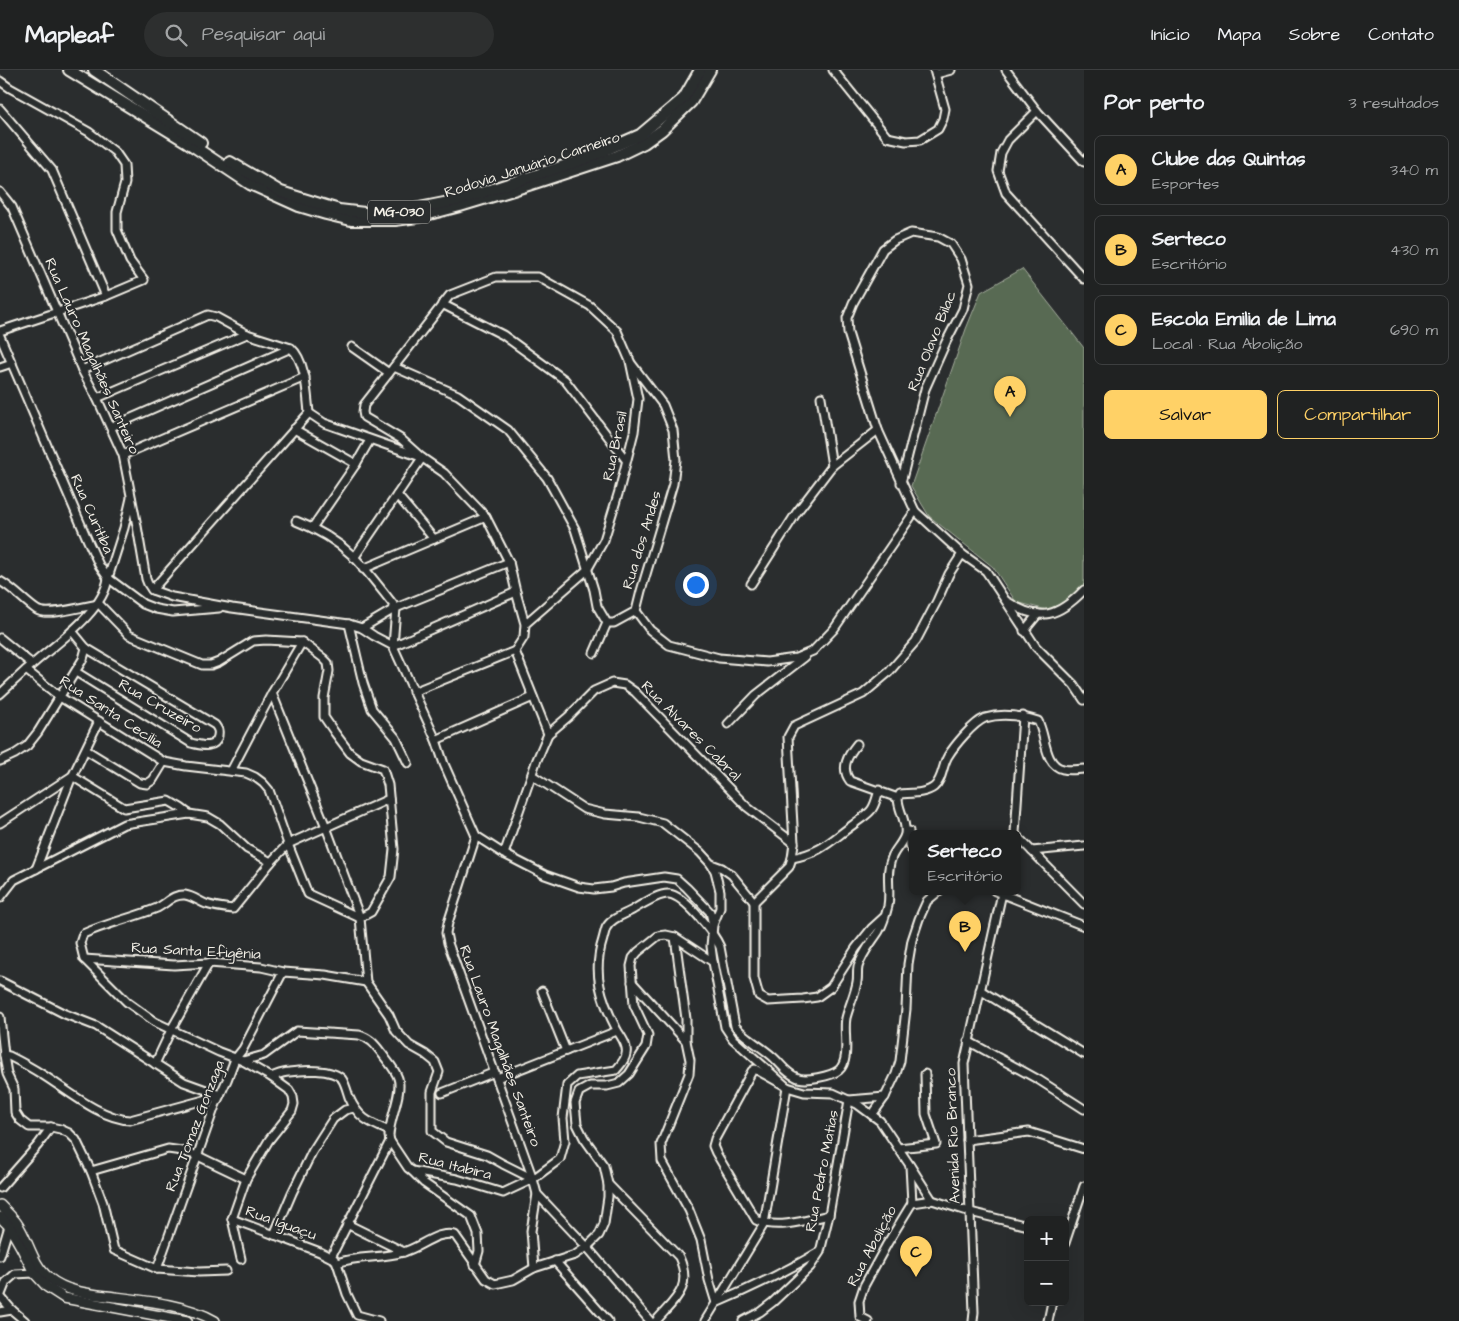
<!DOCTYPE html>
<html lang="pt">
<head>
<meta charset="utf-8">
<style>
  body { margin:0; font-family:"Architects Daughter",sans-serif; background:#2d2f2f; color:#f1f3f6 }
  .controls { position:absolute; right:15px; bottom:15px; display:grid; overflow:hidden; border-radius:8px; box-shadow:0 5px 20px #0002 }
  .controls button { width:45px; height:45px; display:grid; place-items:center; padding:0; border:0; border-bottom:1px solid #3d3f40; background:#202222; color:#f1f3f6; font:25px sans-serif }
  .you { position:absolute; left:695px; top:514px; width:18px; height:18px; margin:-12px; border:4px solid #fff; border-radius:50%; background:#1a73e8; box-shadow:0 0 0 8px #1a73e833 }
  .badge { display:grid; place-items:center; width:32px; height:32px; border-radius:50%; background:#ffd166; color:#111; font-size:16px; font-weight:700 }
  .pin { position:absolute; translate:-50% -41px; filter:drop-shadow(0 1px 2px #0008) }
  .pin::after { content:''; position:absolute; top:26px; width:18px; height:15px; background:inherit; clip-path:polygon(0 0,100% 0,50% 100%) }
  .popup { position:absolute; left:909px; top:760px; width:112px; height:65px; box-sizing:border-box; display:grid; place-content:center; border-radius:8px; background:#202222; filter:drop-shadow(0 1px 4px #0005); font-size:16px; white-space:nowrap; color:#a2a4a5 }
  .popup b { font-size:19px; color:#f1f3f6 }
  .popup::after { content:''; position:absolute; left:50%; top:100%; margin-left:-10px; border:10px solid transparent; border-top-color:#202222 }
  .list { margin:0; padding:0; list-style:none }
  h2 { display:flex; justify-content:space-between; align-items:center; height:65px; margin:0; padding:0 20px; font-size:21px }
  h2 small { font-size:16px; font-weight:400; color:#a2a4a5 }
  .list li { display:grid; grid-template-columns:32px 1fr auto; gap:15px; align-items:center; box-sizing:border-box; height:70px; margin:0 10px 10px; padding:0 10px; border:1px solid #3d3f40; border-radius:8px }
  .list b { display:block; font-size:19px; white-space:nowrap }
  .list p { margin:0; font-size:16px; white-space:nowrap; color:#a2a4a5 }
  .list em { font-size:16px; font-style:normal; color:#a2a4a5 }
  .actions { display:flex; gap:10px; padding:15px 20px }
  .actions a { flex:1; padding:11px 0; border:1px solid #ffd166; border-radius:8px; text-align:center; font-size:18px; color:#ffd166 }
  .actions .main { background:#ffd166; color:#111 }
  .icon { flex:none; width:28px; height:28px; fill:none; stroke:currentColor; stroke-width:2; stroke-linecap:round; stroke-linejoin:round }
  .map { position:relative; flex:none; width:1084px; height:1251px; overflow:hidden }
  header { display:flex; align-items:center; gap:30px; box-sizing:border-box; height:70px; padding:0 25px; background:#202222; border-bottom:1px solid #3d3f40 }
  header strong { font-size:24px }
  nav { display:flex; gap:28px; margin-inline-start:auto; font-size:18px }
  .search { width:350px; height:45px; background:#2d2f2f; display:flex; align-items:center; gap:12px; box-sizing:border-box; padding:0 18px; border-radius:28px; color:#a2a4a5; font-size:19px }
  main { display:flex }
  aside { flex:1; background:#202222 }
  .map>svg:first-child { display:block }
  .green { fill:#586a53; stroke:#a6ae9e }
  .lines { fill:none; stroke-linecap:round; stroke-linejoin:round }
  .minor-casing { stroke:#f4f1e8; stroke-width:11 }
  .major-casing { stroke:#f4f1e8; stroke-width:12 }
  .highway-casing { stroke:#f4f1e8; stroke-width:14 }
  .minor { stroke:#2a2d2e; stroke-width:7 }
  .major { stroke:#2a2d2e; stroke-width:9 }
  .highway { stroke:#2a2d2e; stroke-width:10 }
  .labels { text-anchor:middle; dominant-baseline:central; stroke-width:4; stroke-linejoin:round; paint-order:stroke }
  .shield { fill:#2a2d2e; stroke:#b7b6b0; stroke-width:1 }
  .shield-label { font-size:14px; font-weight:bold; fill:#f4f1e8 }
  .street-label { font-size:15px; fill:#f4f1e8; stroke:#2a2d2e }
</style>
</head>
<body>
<header>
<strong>Mapleaf</strong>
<div class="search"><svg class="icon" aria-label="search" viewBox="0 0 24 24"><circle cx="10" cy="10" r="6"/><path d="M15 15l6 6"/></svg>Pesquisar aqui</div>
<nav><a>Início</a><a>Mapa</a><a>Sobre</a><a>Contato</a></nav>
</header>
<main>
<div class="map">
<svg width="1084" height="1251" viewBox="0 0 1084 1251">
  <rect width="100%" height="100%" fill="#2a2d2e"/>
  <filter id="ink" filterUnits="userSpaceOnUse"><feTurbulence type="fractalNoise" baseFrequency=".02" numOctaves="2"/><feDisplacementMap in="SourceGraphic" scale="10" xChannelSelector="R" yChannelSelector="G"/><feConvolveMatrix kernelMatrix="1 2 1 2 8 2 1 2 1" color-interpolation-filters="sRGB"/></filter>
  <g filter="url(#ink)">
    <polygon class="green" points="1022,199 1084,278 1084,515 1070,530 1047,540 1016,532 993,497 929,446 911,416 966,259 981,222"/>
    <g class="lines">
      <defs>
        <g id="minor">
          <polyline points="833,0 887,67 906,71 920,70 938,59 943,49 945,39 934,0"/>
          <polyline points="1006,0 1037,41 1084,92"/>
          <polyline points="936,4 951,0"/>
          <polyline points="0,11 10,18 89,62 115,82 124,95 125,113 117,142 117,160 130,191 144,210 106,226 0,261"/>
          <polyline points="0,39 52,100 106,226"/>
          <polyline points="1037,41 1008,70 1001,83 998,101 1006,123 1084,209"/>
          <polyline points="0,122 12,137 82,300 97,328 123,385 137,456 146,509 148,514 152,520 172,527 232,538 349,554 362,558 374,566 393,576 436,670 444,694 476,766 504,784 545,805 579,817 594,819 611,817 624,813 664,807 677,809 687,818 710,842 713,855 711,876 713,892 725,957 733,969 787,1017"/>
          <polyline points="442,234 503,265 565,310 626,390"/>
          <polyline points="0,266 88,471 99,495 108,508 143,534 156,539 173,542 219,538"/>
          <polyline points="352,277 389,303"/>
          <polyline points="631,293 663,335 673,360 676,390 673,414 641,521 636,541 650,560 669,575 719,588 767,592 796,588 813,581 834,559 915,441"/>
          <polyline points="0,297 12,293"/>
          <polyline points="394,297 458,325 508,360 547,408 575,459 594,520 597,536 607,553 614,553 636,541"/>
          <path d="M82,300L208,245L216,247L247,264L291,278C306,291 307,324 309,343L324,353L418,386"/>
          <polyline points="821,327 832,396"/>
          <polyline points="97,328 247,264"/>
          <polyline points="111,357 291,278"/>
          <polyline points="294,359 356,394"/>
          <polyline points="123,385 305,307"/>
          <polyline points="901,413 925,319 946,272 963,239 969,214 961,189 951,174 938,167 911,163 895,170 883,179 853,233 847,248 848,263 878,360 915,441 962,484 986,501 1036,577 1074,615 1084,630"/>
          <polyline points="397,425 434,469"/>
          <path d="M296,451C317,459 337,471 353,486C367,500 383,522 396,538"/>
          <polyline points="312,458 356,394 370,370"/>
          <polyline points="354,488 422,388"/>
          <polyline points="363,499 486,447"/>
          <path d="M0,511C14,519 24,531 37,540C48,547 85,536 99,534L129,565L202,595H211L219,592L253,571L266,570L302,572L323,588L328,593L329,601L324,628V647L335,663L350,683L361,691L383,699L388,715L394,779L391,807L371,842L360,848"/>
          <polyline points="751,514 797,442 832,396 878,360"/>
          <polyline points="152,520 309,343"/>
          <path d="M1008,532C1040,553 1059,546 1084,520"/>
          <polyline points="396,538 393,576 516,522"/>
          <polyline points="349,554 363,613 372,639 396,668 408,693"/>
          <polyline points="362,558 396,538 509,492"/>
          <path d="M72,561L86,578L215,655C218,659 219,661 218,666C215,680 200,675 191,673L76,602"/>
          <polyline points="1024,561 1038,544"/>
          <polyline points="0,568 32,594"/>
          <polyline points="515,581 548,664"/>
          <polyline points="594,583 607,553"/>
          <polyline points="26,600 60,627 164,692 186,696 246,703 255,707 263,713 269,720 288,774 308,824 360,848"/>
          <polyline points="413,622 515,581 524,567 525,554 516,522 509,492 486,447 444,403 421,387 401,369 364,347 363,342 364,335 450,225 496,207 538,207 590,236 617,261 630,291 638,329 634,362 619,421 604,470 587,500 525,554"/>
          <polyline points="272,623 326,757 360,848 366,912 389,945 396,961 409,975 425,984 435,992 439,1002 432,1022 432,1061 446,1072 487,1085 503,1094 533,1109"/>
          <path d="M0,624C11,614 22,603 34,593C58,572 104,541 108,508L124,458L131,428"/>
          <polyline points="728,654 756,625 805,587"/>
          <polyline points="436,670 533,627"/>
          <path d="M857,674C848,685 840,698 850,711L898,728"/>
          <polyline points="86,680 140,713 147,714 153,710 164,692"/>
          <polyline points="0,691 15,684 27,676 38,662 83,589 86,578"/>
          <polyline points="231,701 272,623 302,572"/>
          <polyline points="532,705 584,739 605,744 639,747 663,753 700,782 711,794 715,801 720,821 720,838 713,855"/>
          <polyline points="0,753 72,706 124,738 169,731 181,738 189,744"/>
          <polyline points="909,761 909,775 912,780"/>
          <polyline points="1015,763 1023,646"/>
          <polyline points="476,766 448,853 446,863 448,873 533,1109 537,1124 587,1177 650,1251"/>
          <polyline points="1018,767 1084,834"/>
          <polyline points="1032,781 1084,776"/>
          <polyline points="504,784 536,692 548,664 568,647 594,621 612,613 625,615 635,622 747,737 794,773"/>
          <path d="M792,788C823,782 830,771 854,754C860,749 868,745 872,739C876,733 877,726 879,720"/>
          <polyline points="711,794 722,798 732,805 754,832 789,797 792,788 794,773 788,667 794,656 863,624 889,602 916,571 937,531 949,504 962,484"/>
          <polyline points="36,799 71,709 99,651"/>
          <polyline points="995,821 1084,856"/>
          <polyline points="0,828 14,810 124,754 189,744 208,747 220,754 247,779 271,792 288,774 389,729"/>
          <polyline points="754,832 754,908 759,926 768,931 803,929 817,927 831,917 856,878 872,858 883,848"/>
          <polyline points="675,867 686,949 686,971"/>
          <polyline points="84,889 174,895 209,893 261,897 283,902 325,905 366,912"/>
          <polyline points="0,911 65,944 96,956 184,1012 220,1025"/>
          <polyline points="632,912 686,971 690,990 689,1004 661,1074 662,1091 689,1140 701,1170 709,1210 716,1233 705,1251"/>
          <polyline points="980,920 1084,984"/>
          <polyline points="542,921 566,981"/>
          <polyline points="0,947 4,985 7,1004 14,1019 15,1042 20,1050 29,1057 51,1057 60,1059 69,1063 76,1070 91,1101 103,1133 114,1180 157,1199 199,1202 226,1201"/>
          <polyline points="968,971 1039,1010 1084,1039"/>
          <path d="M4,985L9,986C21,992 32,998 43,1005C67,1020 101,1049 130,1050L219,1026"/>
          <path d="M243,991L264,985L297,961L359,965C371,968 376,976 383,985C388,992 395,999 398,1008C403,1022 389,1050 389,1066L390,1071L408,1098L412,1101L457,1109L503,1123L533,1109L560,1089L565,1071L563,1048L567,1015L577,1006L616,1000C620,995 625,991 626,984C628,975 621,967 617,960C601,929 592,903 603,869C604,865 605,861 606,858C612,847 625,845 634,839C643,834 659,823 669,824C685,826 714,863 720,877L735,956C746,969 761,976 773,987C781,994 786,1003 796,1007C804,1012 832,1006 839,1000C851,989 843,962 846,948C849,936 855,924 857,912C858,907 857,902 858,897C862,883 872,872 879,861C883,854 886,844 888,836C891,820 885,802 892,787C895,779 903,773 905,764C907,751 898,740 898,728L900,724C911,723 925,724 934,717C943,709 942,696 948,686C955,675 973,653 985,648C1002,643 1022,646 1038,651C1046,666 1044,695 1063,699C1069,701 1078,699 1084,699"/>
          <polyline points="155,994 171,960 209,893"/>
          <path d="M271,1007C277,1005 283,1002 289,1002C302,1000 332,998 342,1009C345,1013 347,1021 349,1027C358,1048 368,1052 389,1061"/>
          <polyline points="497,1008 617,961"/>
          <polyline points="442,1023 495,1002"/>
          <polyline points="872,1045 885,1027 896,1004 900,991 906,939 908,894 912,870 919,849 927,831 939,821"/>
          <polyline points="967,1070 1029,1062 1084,1079"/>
          <polyline points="898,1078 936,1074 926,1044 925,1004"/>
          <polyline points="91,1101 168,1079 182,1081 198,1086 246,1109"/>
          <polyline points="412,1101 424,1113 471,1146 478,1164 479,1181 475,1195"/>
          <path d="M608,1114L679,1187C693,1218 675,1229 656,1251"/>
          <polyline points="0,1118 38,1075 51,1057"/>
          <polyline points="912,1133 932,1130 970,1142 1028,1156"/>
          <path d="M829,1145C808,1150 776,1160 756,1150L716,1083L713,1076L715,1069L752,1001L755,999L787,1017L804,1022L833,1023L857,1034L880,1051L909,1094L932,1130"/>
          <path d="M232,1149L246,1109L269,1070L292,1041L294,1034L293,1027L289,1020L271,1007L243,991L219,982L155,952L127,932L84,889L80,873L83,864C107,853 133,848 157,838C167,833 173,824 185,825C192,826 199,831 206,834C215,837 224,838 233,839L271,792"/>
          <polyline points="232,1149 320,1182 334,1189"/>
          <polyline points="232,1149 241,1189"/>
          <polyline points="347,1154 404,1182"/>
          <polyline points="274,1165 292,1123 312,1082 333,1049 345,1040 354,1038"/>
          <polyline points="1065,1173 1084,1116"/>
          <polyline points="0,1186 9,1156"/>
          <polyline points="331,1187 390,1071"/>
          <polyline points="555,1191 608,1251"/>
          <path d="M337,1193C359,1185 382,1189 403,1182C420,1178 437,1160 455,1165L486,1209L495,1214L513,1210L534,1198L575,1185L587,1177L599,1165L604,1154L608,1127V1114L604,1096L584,1068L577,1054L575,1033L579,1022L590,1016H607L619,1013L629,1004L646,977L648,965L634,935L631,896L633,888L638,882L658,866L666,865L675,867L713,892"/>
          <polyline points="337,1193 347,1224 357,1245 379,1251"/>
          <polyline points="534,1198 531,1161 537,1124"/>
          <polyline points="157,1199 215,1036 227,1010 235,989 243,979 283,902"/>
          <polyline points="0,1226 12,1240 25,1251"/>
          <polyline points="0,1227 6,1212 15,1204 34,1203"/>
          <polyline points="716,1233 764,1154 787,1017"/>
          <path d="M716,1233C752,1218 785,1202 819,1182"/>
          <polyline points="0,1242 12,1240"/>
          <polyline points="743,1251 760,1242 773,1232 810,1197 820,1182 829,1145 849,1030 885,1027"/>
          <polyline points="868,1251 860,1247 859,1231 864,1216 887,1174 912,1133 910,1096"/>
          <polyline points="973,1251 974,1242 964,994 1002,823"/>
          <polyline points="1048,1251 1052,1232"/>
        </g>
        <g id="major">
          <path d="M0,1135C5,1140 11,1146 16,1152C29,1170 31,1193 49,1208C65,1221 87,1224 107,1226C139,1230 187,1234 215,1251"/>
          <polyline points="0,1147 9,1156 21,1177 34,1203 47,1217 64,1228 187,1251"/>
        </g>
        <g id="highway">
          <polyline points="69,0 187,72 250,114 299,136 326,144 351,150 395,150 418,147 460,136 513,120 617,86 644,73 662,60 691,32 710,0"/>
          <polyline points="94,0 201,73"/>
          <polyline points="230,92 281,122 339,140 373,144 394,143 459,130 585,89 640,65 684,28 700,0"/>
        </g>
      </defs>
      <use href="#minor" class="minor-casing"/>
      <use href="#major" class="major-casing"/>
      <use href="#highway" class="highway-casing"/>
      <use href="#minor" class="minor"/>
      <use href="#major" class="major"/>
      <use href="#highway" class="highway"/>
    </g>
  </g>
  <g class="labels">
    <rect class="shield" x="368" y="130.5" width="62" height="23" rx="4"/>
    <g class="shield-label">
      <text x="399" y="142">MG-030</text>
    </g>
    <g class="street-label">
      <text transform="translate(532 95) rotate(-18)">Rodovia Januário Carneiro</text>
      <text transform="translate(932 271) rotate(-68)">Rua Olavo Bilac</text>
      <text transform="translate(92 286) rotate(66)">Rua Lauro Magalhães Santeiro</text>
      <text transform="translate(615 376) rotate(-78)">Rua Brasil</text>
      <text transform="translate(92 444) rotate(66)">Rua Curitiba</text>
      <text transform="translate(642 470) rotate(-73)">Rua dos Andes</text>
      <text transform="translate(160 636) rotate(30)">Rua Cruzeiro</text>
      <text transform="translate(111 642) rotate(33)">Rua Santa Cecilia</text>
      <text transform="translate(691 661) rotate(45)">Rua Alvares Cabral</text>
      <text transform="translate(196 881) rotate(3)">Rua Santa Efigênia</text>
      <text transform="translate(500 976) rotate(70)">Rua Lauro Magalhães Santeiro</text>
      <text transform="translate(195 1056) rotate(-69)">Rua Tomaz Gonzaga</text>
      <text transform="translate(953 1066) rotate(-92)">Avenida Rio Branco</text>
      <text transform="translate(455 1096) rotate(14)">Rua Itabira</text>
      <text transform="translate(822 1101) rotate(-79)">Rua Pedro Matias</text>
      <text transform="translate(281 1153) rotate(20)">Rua Iguaçu</text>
      <text transform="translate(872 1176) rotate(-62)">Rua Abolição</text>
    </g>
  </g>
</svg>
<div class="controls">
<button>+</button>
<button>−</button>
</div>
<div class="you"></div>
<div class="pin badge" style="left:1010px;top:347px">A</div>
<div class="pin badge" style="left:965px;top:882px">B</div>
<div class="popup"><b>Serteco</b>Escritório</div>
<div class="pin badge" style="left:916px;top:1207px">C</div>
</div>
<aside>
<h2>Por perto<small>3 resultados</small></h2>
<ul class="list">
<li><span class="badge">A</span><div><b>Clube das Quintas</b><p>Esportes</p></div><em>340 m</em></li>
<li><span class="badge">B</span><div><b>Serteco</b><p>Escritório</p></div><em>430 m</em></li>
<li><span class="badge">C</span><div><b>Escola Emilia de Lima</b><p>Local · Rua Abolição</p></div><em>690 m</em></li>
</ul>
<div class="actions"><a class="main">Salvar</a><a>Compartilhar</a></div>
</aside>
</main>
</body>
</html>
